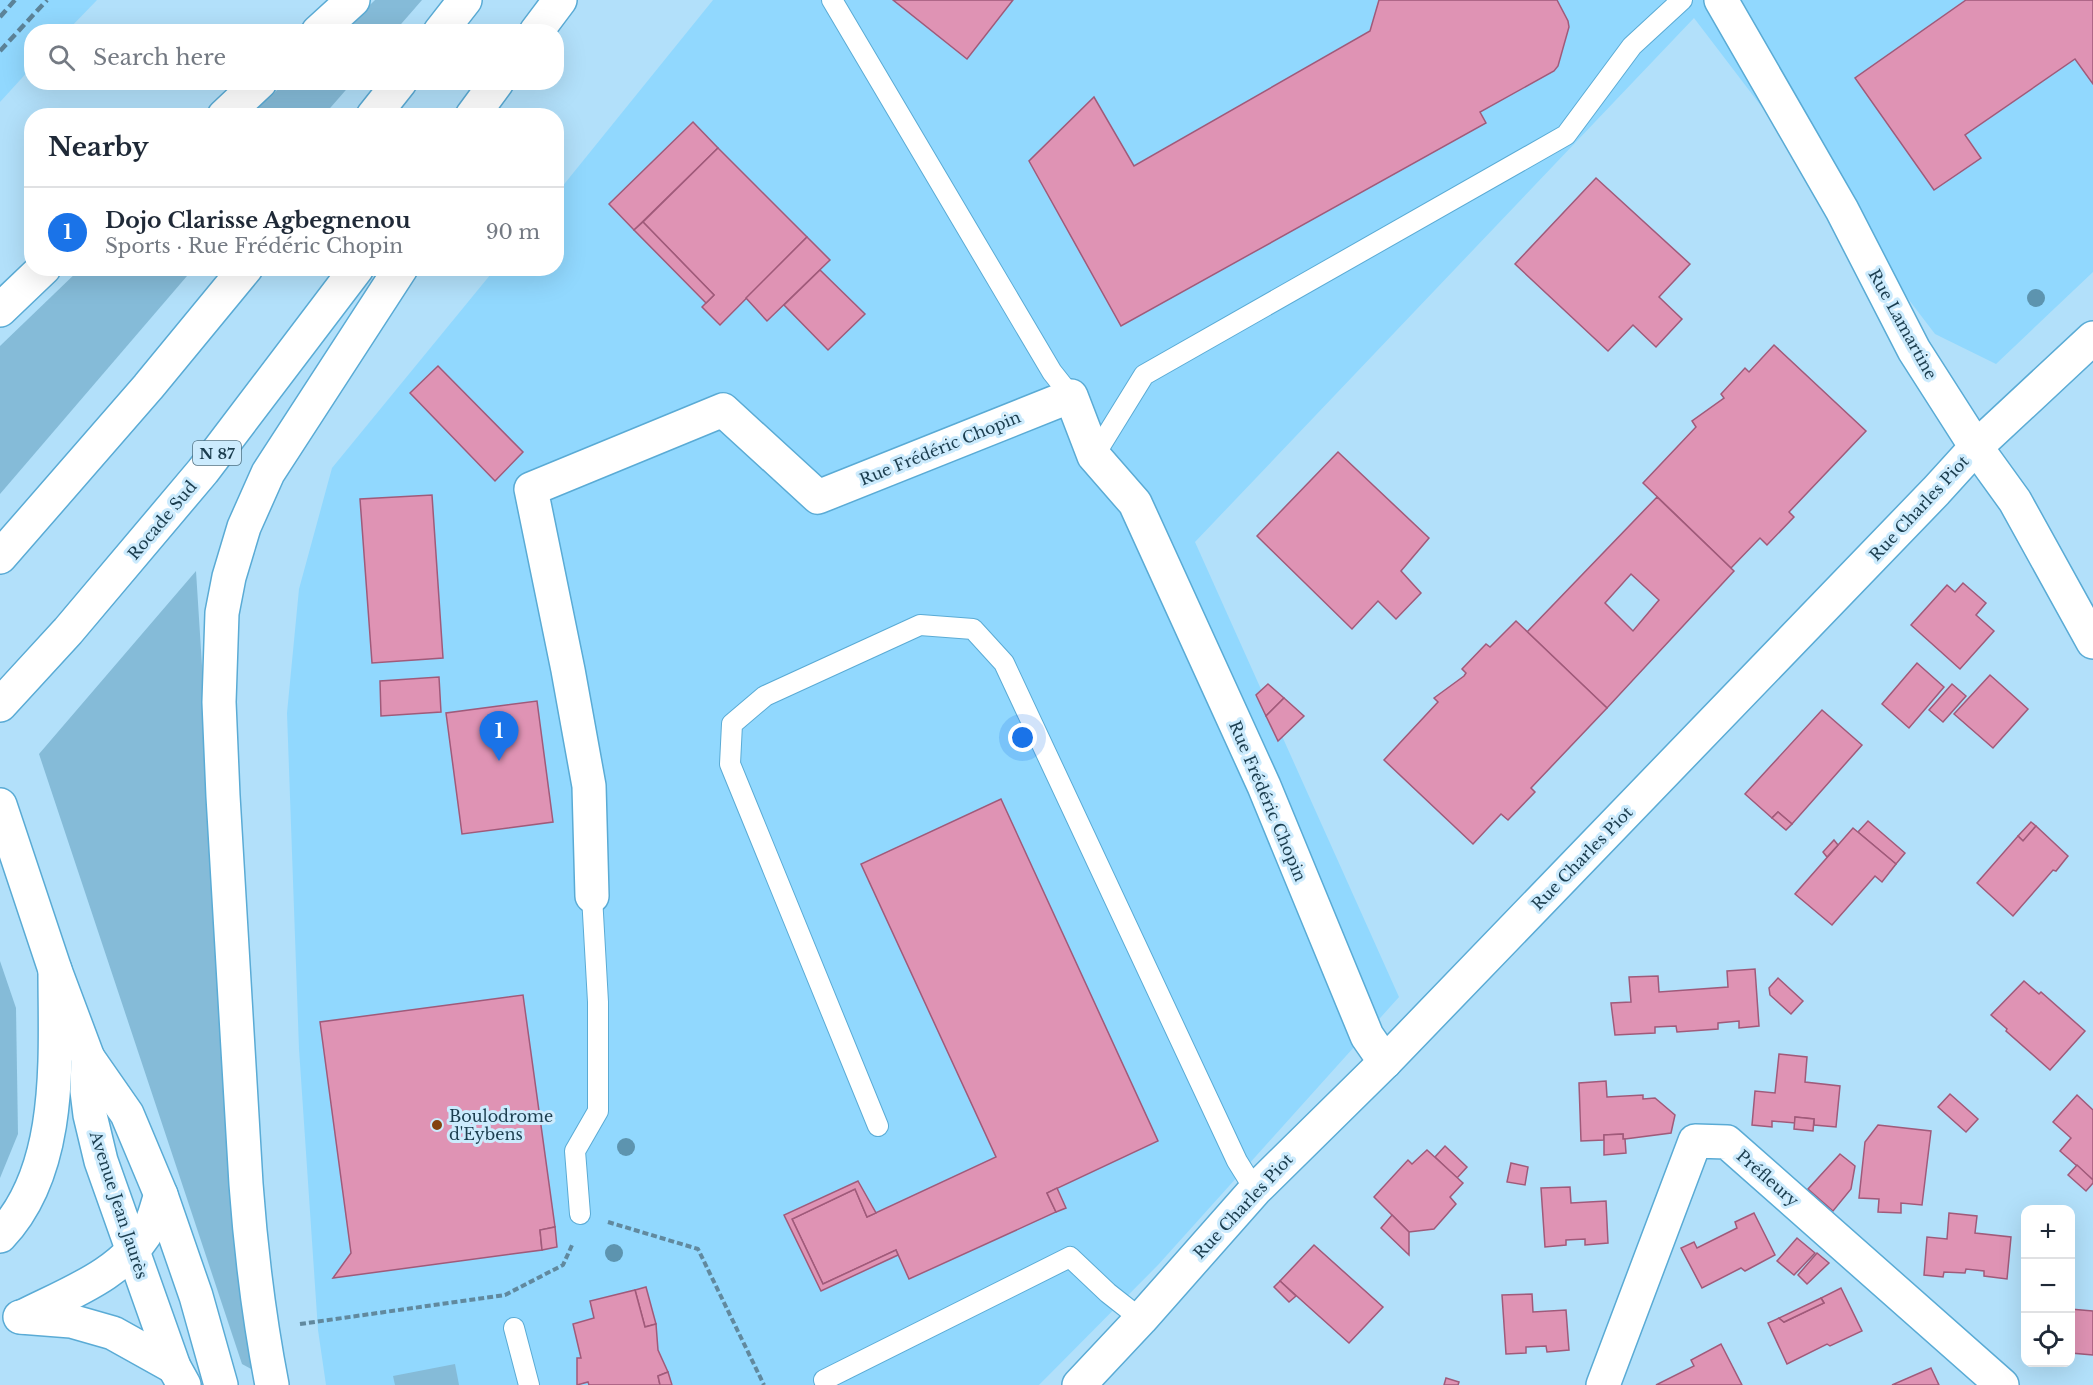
<!DOCTYPE html>
<html lang="en">
<head>
<meta charset="utf-8">
<style>
  body { margin:0; font-family:"Libre Baskerville",serif; background:#f6f6f7; color:#1f2937 }
  .controls { position:absolute; right:18px; bottom:18px; display:grid; overflow:hidden; border-radius:12px; box-shadow:0 6px 24px #0002 }
  .controls button { width:54px; height:54px; display:grid; place-items:center; padding:0; border:0; border-bottom:2px solid #e0e1e3; background:#fff; color:#1f2937; font:30px sans-serif }
  .you { position:absolute; left:1023px; top:738px; width:21px; height:21px; margin:-15px; border:4px solid #fff; border-radius:50%; background:#1a73e8; box-shadow:0 0 0 9px #1a73e833 }
  .badge { display:grid; place-items:center; width:39px; height:39px; border-radius:50%; background:#1a73e8; color:#fff; font-size:20px; font-weight:700 }
  .pin { position:absolute; translate:-50% -50px; filter:drop-shadow(0 2px 3px #0008) }
  .pin::after { content:''; position:absolute; top:32px; width:21px; height:18px; background:inherit; clip-path:polygon(0 0,100% 0,50% 100%) }
  .list { margin:0; padding:0; list-style:none }
  h2 { display:flex; justify-content:space-between; align-items:center; height:78px; margin:0; padding:0 24px; font-size:26px }
  h2 small { font-size:20px; font-weight:400; color:#747a83 }
  .list li { display:grid; grid-template-columns:39px 1fr auto; gap:18px; align-items:center; box-sizing:border-box; height:90px; padding:0 24px; border-top:2px solid #e0e1e3 }
  .list b { display:block; font-size:22px; white-space:nowrap }
  .list p { margin:0; font-size:20px; white-space:nowrap; color:#747a83 }
  .list em { font-size:20px; font-style:normal; color:#747a83 }
  .icon { flex:none; width:33px; height:33px; fill:none; stroke:currentColor; stroke-width:2; stroke-linecap:round; stroke-linejoin:round }
  .map { position:relative; flex:none; width:2093px; height:1385px; overflow:hidden }
  .search { position:absolute; background:#fff; box-shadow:0 6px 24px #0002; left:24px; top:24px; width:540px; height:66px; display:flex; align-items:center; gap:15px; box-sizing:border-box; padding:0 21px; border-radius:24px; color:#747a83; font-size:22px }
  .panel { position:absolute; background:#fff; box-shadow:0 6px 24px #0002; left:24px; top:108px; width:540px; height:168px; border-radius:24px }
  .map>svg:first-child { display:block }
  .built { fill:#91d8fe }
  .green { fill:#85bbd8 }
  .building { fill:#df93b4; stroke:#a05a7a; stroke-width:1.5; fill-rule:evenodd }
  .lines { fill:none; stroke-linecap:round; stroke-linejoin:round }
  .service-casing { stroke:#5aabd5; stroke-width:22 }
  .minor-casing { stroke:#5aabd5; stroke-width:36 }
  .secondary-casing { stroke:#5aabd5; stroke-width:36 }
  .trunk-casing { stroke:#5aabd5; stroke-width:36 }
  .path { stroke:#61899e; stroke-width:4; stroke-dasharray:6 3; stroke-linecap:butt }
  .service { stroke:#fff; stroke-width:20 }
  .minor { stroke:#fff; stroke-width:33 }
  .secondary { stroke:#fff; stroke-width:33 }
  .trunk { stroke:#fff; stroke-width:33 }
  .rail { stroke:#5c8398; stroke-width:4.5; stroke-dasharray:9 4.5; stroke-linecap:butt }
  .tree { fill:#5d94af }
  .poi-dot { fill:#83410d; stroke:#ccebfd; stroke-width:2 }
  .labels { text-anchor:middle; dominant-baseline:central; stroke-width:6; stroke-linejoin:round; paint-order:stroke }
  .shield { fill:#ccebfd; stroke:#507182; stroke-width:1.5 }
  .shield-label { font-size:15px; font-weight:bold; fill:#1b3d4e }
  .street-label { font-size:16px; fill:#1b3d4e; stroke:#ccebfd }
  .poi-label { font-size:16px; fill:#1b3d4e; stroke:#ccebfd; text-anchor:start }
</style>
</head>
<body>
<div class="map">
<svg width="2093" height="1385" viewBox="0 0 2093 1385">
  <rect width="100%" height="100%" fill="#b2e0fa"/>
  <g class="built">
    <polygon points="0,0 97,0 67,31 32,32 31,68 0,102"/>
    <polygon points="713,0 2093,0 2093,272 1996,364 1935,334 1694,18 1195,542 1399,997 1158,1265 1039,1385 326,1385 318,1330 299,1049 287,713 299,589 332,468 495,269 556,268 557,193"/>
  </g>
  <g class="green">
    <polygon points="375,0 422,0 395,31 342,32"/>
    <polygon points="285,83 285,82 352,83 324,115 249,115"/>
    <polygon points="80,269 193,269 0,494 0,346"/>
    <polygon points="196,571 243,1313 253,1370 242,1364 39,754"/>
    <polygon points="0,961 16,1008 18,1134 0,1178"/>
    <polygon points="455,1364 459,1385 395,1385 393,1376"/>
  </g>
  <g class="building">
    <polygon points="893,0 1013,0 967,59"/>
    <polygon points="1379,0 1557,0 1568,21 1569,27 1558,66 1554,71 1480,112 1486,123 1121,326 1029,161 1094,97 1134,166 1370,31"/>
    <polygon points="1966,0 2093,0 2093,84 2075,59 1965,135 1981,158 1934,190 1855,78"/>
    <polygon points="693,122 718,148 634,230 609,204"/>
    <polygon points="718,148 807,237 720,325 702,307 714,295 643,222"/>
    <polygon points="1596,178 1690,264 1659,297 1682,319 1656,347 1633,325 1608,351 1515,264"/>
    <polygon points="643,222 714,295 706,303 634,230"/>
    <polygon points="807,237 830,260 767,321 746,298"/>
    <polygon points="820,270 865,314 828,350 784,305"/>
    <polygon points="1774,345 1866,431 1789,512 1794,517 1767,545 1760,538 1731,568 1643,483 1696,427 1692,421 1724,398 1721,394 1745,368 1749,372"/>
    <polygon points="438,366 523,452 495,481 410,393"/>
    <polygon points="1338,452 1429,538 1401,571 1421,593 1396,619 1378,601 1352,629 1257,536"/>
    <polygon points="432,495 443,658 372,663 360,499"/>
    <path d="M1657,497L1734,571L1607,708L1527,632ZM1631,574L1659,600L1633,631L1605,603Z"/>
    <polygon points="1963,583 1986,603 1976,615 1994,631 1960,669 1911,625 1947,585 1955,592"/>
    <polygon points="1516,621 1607,708 1531,788 1535,792 1508,820 1501,814 1473,844 1384,760 1438,702 1434,698 1464,676 1466,673 1462,669 1486,644 1490,647"/>
    <polygon points="1917,663 1944,687 1909,728 1882,704"/>
    <polygon points="1990,675 2028,709 1993,748 1954,714"/>
    <polygon points="439,677 441,712 381,716 380,681"/>
    <polygon points="1268,684 1284,698 1266,716 1256,695"/>
    <polygon points="1952,684 1966,696 1943,722 1929,710"/>
    <polygon points="1284,698 1304,716 1278,741 1266,716"/>
    <polygon points="537,701 553,822 462,834 446,713"/>
    <polygon points="1822,710 1862,745 1792,824 1778,812 1772,818 1745,794"/>
    <polygon points="1001,799 1158,1141 1047,1193 1056,1212 909,1279 896,1250 823,1284 792,1219 855,1189 867,1217 996,1157 861,864"/>
    <polygon points="1778,812 1792,824 1786,830 1772,818"/>
    <polygon points="1868,821 1905,853 1896,864 1858,832"/>
    <polygon points="2031,822 2036,826 2023,841 2018,836"/>
    <polygon points="2036,826 2068,856 2056,871 2053,870 2013,916 1977,883 2018,836 2023,841"/>
    <polygon points="1853,828 1896,864 1882,882 1875,876 1832,925 1795,894"/>
    <polygon points="1834,840 1838,845 1827,857 1823,852"/>
    <polygon points="1755,969 1759,1026 1739,1028 1739,1021 1718,1023 1718,1029 1677,1032 1676,1026 1655,1027 1655,1033 1615,1035 1611,1003 1631,1002 1629,977 1658,976 1659,992 1728,987 1727,971"/>
    <polygon points="1778,978 1803,1001 1791,1014 1770,995 1769,988"/>
    <polygon points="2024,981 2039,994 2041,992 2085,1031 2050,1070 2006,1031 2007,1029 1991,1015"/>
    <polygon points="523,995 555,1227 540,1230 542,1250 333,1278 351,1253 320,1022"/>
    <polygon points="1779,1054 1807,1057 1805,1082 1840,1086 1836,1127 1814,1125 1814,1119 1795,1117 1795,1123 1772,1121 1772,1127 1752,1125 1755,1091 1775,1093"/>
    <polygon points="1606,1081 1607,1097 1643,1095 1643,1099 1655,1098 1675,1115 1671,1133 1625,1139 1623,1139 1623,1134 1604,1135 1604,1140 1581,1141 1579,1083"/>
    <polygon points="1950,1094 1978,1119 1966,1132 1938,1107"/>
    <polygon points="2077,1095 2093,1110 2093,1180 2060,1151 2071,1138 2053,1122"/>
    <polygon points="1795,1117 1814,1119 1813,1131 1794,1129"/>
    <polygon points="1878,1125 1931,1131 1922,1205 1901,1203 1901,1213 1878,1212 1879,1199 1859,1198 1865,1142"/>
    <polygon points="1623,1134 1623,1139 1625,1139 1626,1153 1604,1155 1604,1135"/>
    <polygon points="1445,1146 1467,1167 1457,1178 1435,1157"/>
    <polygon points="1427,1150 1463,1183 1450,1197 1456,1204 1434,1229 1409,1232 1374,1197 1408,1160 1412,1164"/>
    <polygon points="1840,1154 1855,1166 1851,1189 1833,1211 1808,1189"/>
    <polygon points="1511,1163 1528,1167 1525,1185 1507,1182"/>
    <polygon points="2077,1165 2093,1180 2093,1183 2086,1191 2068,1175"/>
    <polygon points="858,1181 876,1213 867,1217 855,1189 792,1219 823,1284 896,1250 898,1255 821,1291 784,1215"/>
    <polygon points="1570,1187 1571,1203 1606,1201 1608,1243 1585,1245 1585,1239 1566,1240 1566,1245 1545,1247 1541,1188"/>
    <polygon points="1057,1188 1066,1208 1056,1212 1047,1193"/>
    <polygon points="1754,1213 1775,1255 1745,1271 1741,1268 1702,1288 1681,1248 1694,1242 1697,1248 1737,1228 1735,1222"/>
    <polygon points="1949,1213 1977,1216 1975,1233 2011,1237 2007,1279 1984,1276 1984,1271 1966,1269 1965,1273 1944,1272 1943,1277 1924,1275 1927,1237 1947,1239"/>
    <polygon points="1392,1215 1409,1232 1409,1255 1381,1228"/>
    <polygon points="555,1227 557,1247 542,1250 540,1230"/>
    <polygon points="1797,1238 1815,1253 1794,1275 1777,1261"/>
    <polygon points="1314,1245 1383,1307 1349,1343 1280,1281"/>
    <polygon points="1817,1253 1829,1263 1807,1284 1798,1275"/>
    <polygon points="1280,1281 1296,1296 1289,1302 1274,1287"/>
    <polygon points="646,1287 656,1324 645,1327 635,1290"/>
    <polygon points="1841,1288 1862,1331 1830,1346 1827,1344 1787,1364 1768,1323 1779,1318 1784,1322 1824,1303 1821,1298"/>
    <polygon points="635,1290 645,1327 656,1324 658,1350 668,1372 658,1376 660,1385 589,1385 588,1382 577,1385 577,1358 581,1358 573,1324 594,1318 590,1301"/>
    <polygon points="1532,1294 1533,1312 1566,1310 1569,1350 1547,1352 1546,1346 1526,1347 1526,1353 1506,1354 1502,1295"/>
    <polygon points="1821,1298 1824,1303 1784,1322 1779,1318"/>
    <polygon points="2070,1309 2093,1311 2093,1355 2071,1353"/>
    <polygon points="1721,1344 1742,1385 1656,1385 1694,1366 1691,1360"/>
    <polygon points="1931,1368 1939,1385 1892,1385"/>
    <polygon points="668,1372 672,1385 660,1385 658,1376"/>
    <polygon points="1446,1378 1459,1382 1458,1385 1444,1385"/>
  </g>
  <g class="lines">
    <defs>
      <g id="service">
        <polyline points="832,0 1052,372 1071,396"/>
        <polyline points="1094,456 1144,375 1566,135 1632,46 1682,0"/>
        <polyline points="878,1126 730,764 732,724 765,696 920,625 973,629 1004,663 1237,1161 1255,1190"/>
        <polyline points="580,1214 575,1151 598,1111 598,1002 592,896"/>
        <polyline points="514,1328 529,1385"/>
        <polyline points="824,1380 1070,1257 1108,1293 1141,1319"/>
      </g>
      <g id="minor">
        <polyline points="1721,0 1842,210 1914,350 1976,447 2015,501 2093,642"/>
        <polyline points="592,896 589,786 568,670 531,489 723,410 818,497 1071,396 1094,456 1135,503 1264,786 1367,1036 1385,1062"/>
        <polyline points="1079,1385 1141,1319 1255,1190 1385,1062 1936,491 1976,447 2093,338"/>
        <polyline points="1603,1385 1695,1141 1727,1142 2002,1385"/>
      </g>
      <g id="secondary">
        <polyline points="0,805 55,970 88,1058 87,1091 90,1115 101,1161 174,1367 184,1385"/>
        <polyline points="88,1058 127,1114 161,1195 196,1296 221,1385"/>
      </g>
      <g id="trunk">
        <polyline points="318,32 353,0"/>
        <polyline points="440,32 465,0"/>
        <polyline points="536,32 560,0"/>
        <polyline points="224,116 260,82"/>
        <polyline points="373,116 400,82"/>
        <polyline points="472,116 497,82"/>
        <polyline points="0,310 44,268"/>
        <polyline points="0,557 148,387 246,268"/>
        <polyline points="0,705 68,631 203,471 357,268"/>
        <path d="M0,1236C64,1169 55,1056 55,970"/>
        <polyline points="20,1317 71,1321 113,1333 174,1367"/>
        <path d="M22,1317C67,1294 125,1274 150,1226C155,1216 157,1205 161,1195"/>
        <path d="M272,1385C259,1318 251,1252 246,1184L223,796L219,702L222,613L229,577L244,527L268,473L401,268"/>
      </g>
    </defs>
    <use href="#service" class="service-casing"/>
    <use href="#minor" class="minor-casing"/>
    <use href="#secondary" class="secondary-casing"/>
    <use href="#trunk" class="trunk-casing"/>
    <g class="path">
      <polyline points="608,1222 698,1249 764,1385"/>
      <polyline points="300,1324 505,1295 563,1265 573,1243"/>
    </g>
    <use href="#service" class="service"/>
    <use href="#minor" class="minor"/>
    <use href="#secondary" class="secondary"/>
    <use href="#trunk" class="trunk"/>
    <g class="rail">
      <polyline points="0,17 15,0"/>
      <polyline points="0,51 47,0"/>
    </g>
  </g>
  <g class="tree">
    <circle cx="2036" cy="298" r="9"/>
    <circle cx="626" cy="1147" r="9"/>
    <circle cx="614" cy="1253" r="9"/>
  </g>
  <circle class="poi-dot" cx="437" cy="1125" r="6"/>
  <g class="labels">
    <rect class="shield" x="193" y="441" width="48" height="24" rx="4.5"/>
    <g class="shield-label">
      <text x="217" y="453">N 87</text>
    </g>
    <g class="street-label">
      <text transform="translate(1903 324) rotate(61)">Rue Lamartine</text>
      <text transform="translate(940 448) rotate(-22)">Rue Frédéric Chopin</text>
      <text transform="translate(1919 508) rotate(-47)">Rue Charles Piot</text>
      <text transform="translate(162 520) rotate(-50)">Rocade Sud</text>
      <text transform="translate(1268 801) rotate(67)">Rue Frédéric Chopin</text>
      <text transform="translate(1582 858) rotate(-46)">Rue Charles Piot</text>
      <text transform="translate(1768 1178) rotate(41)">Préfleury</text>
      <text transform="translate(119 1205) rotate(72)">Avenue Jean Jaurès</text>
      <text transform="translate(1243 1206) rotate(-47)">Rue Charles Piot</text>
    </g>
    <g class="poi-label">
      <text x="449" y="1116">Boulodrome<tspan x="449" dy="18">d'Eybens</tspan></text>
    </g>
  </g>
</svg>
<div class="controls">
<button>+</button>
<button>−</button>
<button><svg class="icon" aria-label="locate" viewBox="0 0 24 24"><circle cx="12" cy="12" r="6"/><path d="M12 2v4M12 18v4M2 12h4M18 12h4"/></svg></button>
</div>
<div class="you"></div>
<div class="pin badge" style="left:499px;top:761px">1</div>
<div class="search"><svg class="icon" aria-label="search" viewBox="0 0 24 24"><circle cx="10" cy="10" r="6"/><path d="M15 15l6 6"/></svg>Search here</div>
<section class="panel">
<h2>Nearby<small></small></h2>
<ul class="list">
<li><span class="badge">1</span><div><b>Dojo Clarisse Agbegnenou</b><p>Sports · Rue Frédéric Chopin</p></div><em>90 m</em></li>
</ul>
</section>
</div>
</body>
</html>
